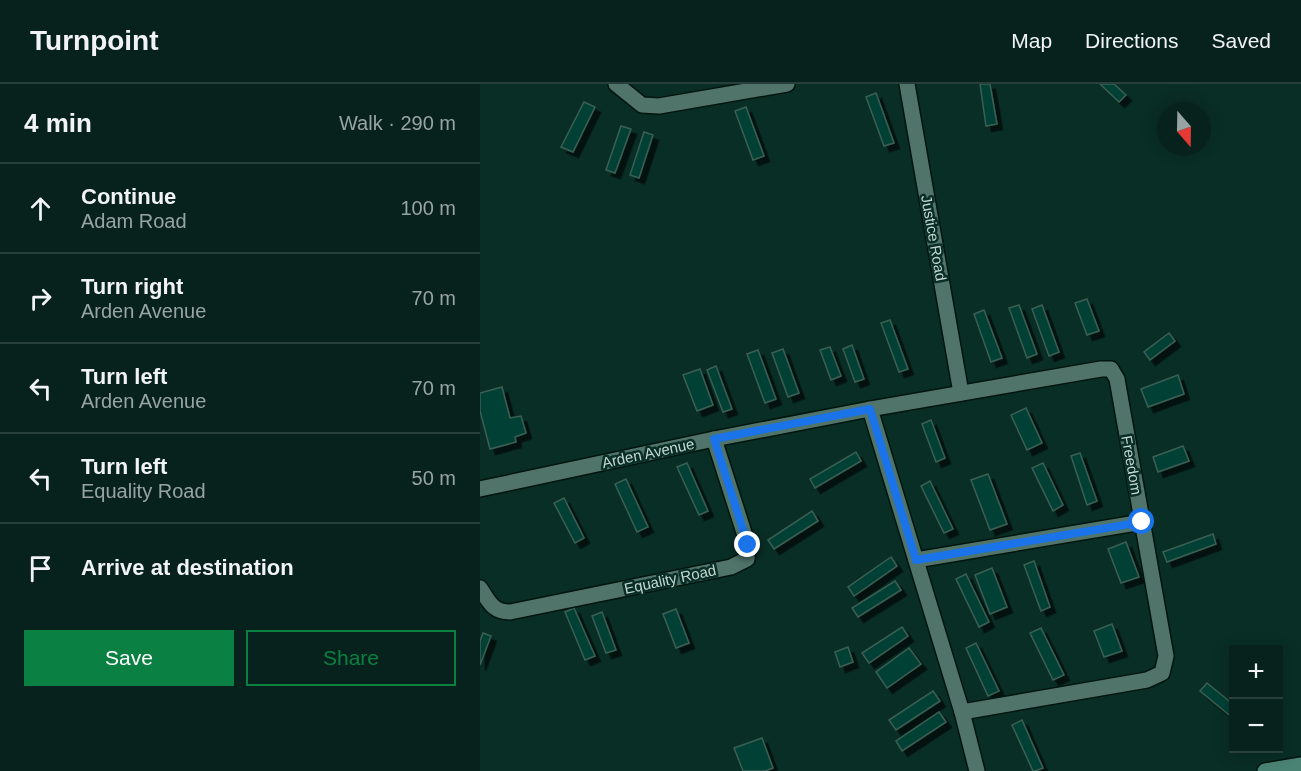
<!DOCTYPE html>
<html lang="en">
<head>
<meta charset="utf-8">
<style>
  body { margin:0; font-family:Helvetica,sans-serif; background:#152f29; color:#f1f3f6 }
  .controls { position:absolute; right:18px; bottom:18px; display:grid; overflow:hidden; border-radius:0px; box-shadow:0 3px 15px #0003 }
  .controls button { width:54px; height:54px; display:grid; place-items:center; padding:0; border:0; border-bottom:2px solid #283f3b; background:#07221c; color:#f1f3f6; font:30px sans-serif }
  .compass { position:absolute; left:677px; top:18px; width:54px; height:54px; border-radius:50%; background:#07221c; box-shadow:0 3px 15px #0003; rotate:160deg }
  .stop { position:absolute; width:18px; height:18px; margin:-14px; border:4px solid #1a73e8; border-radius:50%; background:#fff }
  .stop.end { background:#1a73e8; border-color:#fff; box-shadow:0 2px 6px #0008 }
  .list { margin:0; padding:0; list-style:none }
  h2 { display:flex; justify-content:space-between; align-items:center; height:78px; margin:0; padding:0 24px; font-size:26px }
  h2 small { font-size:20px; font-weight:400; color:#98a4a3 }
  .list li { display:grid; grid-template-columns:39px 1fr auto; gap:18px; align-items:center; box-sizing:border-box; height:90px; padding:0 24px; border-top:2px solid #283f3b }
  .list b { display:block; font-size:22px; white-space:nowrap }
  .list p { margin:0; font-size:20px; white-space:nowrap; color:#98a4a3 }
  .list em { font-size:20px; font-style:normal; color:#98a4a3 }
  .actions { display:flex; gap:12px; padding:18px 24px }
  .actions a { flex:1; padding:14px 0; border:2px solid #0b8043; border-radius:0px; text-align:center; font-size:21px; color:#0b8043 }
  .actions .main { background:#0b8043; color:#fff }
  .icon { flex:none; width:33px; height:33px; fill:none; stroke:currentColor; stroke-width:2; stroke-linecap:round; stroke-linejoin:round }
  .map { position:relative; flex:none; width:821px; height:687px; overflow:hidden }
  header { display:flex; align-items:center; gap:36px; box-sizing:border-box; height:84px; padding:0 30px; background:#07221c; border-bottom:2px solid #283f3b }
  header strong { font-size:28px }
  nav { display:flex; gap:33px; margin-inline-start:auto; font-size:21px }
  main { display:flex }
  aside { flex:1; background:#07221c }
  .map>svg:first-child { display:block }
  .building { fill:#044134; stroke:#3b5e53; stroke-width:1.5; filter:url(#shadow) }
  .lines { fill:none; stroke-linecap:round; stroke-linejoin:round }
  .street-casing { stroke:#00150e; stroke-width:18 }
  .secondary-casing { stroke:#00150e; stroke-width:18 }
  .street { stroke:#507469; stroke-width:15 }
  .secondary { stroke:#4a8374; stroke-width:15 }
  .route { stroke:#1a73e8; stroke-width:8 }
  .labels { text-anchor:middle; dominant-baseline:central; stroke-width:5; stroke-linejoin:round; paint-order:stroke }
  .street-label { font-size:15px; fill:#c3d7d0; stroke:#092e25 }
</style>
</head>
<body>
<header>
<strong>Turnpoint</strong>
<nav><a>Map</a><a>Directions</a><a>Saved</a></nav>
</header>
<main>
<aside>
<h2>4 min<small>Walk · 290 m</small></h2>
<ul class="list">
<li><svg class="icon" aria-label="ahead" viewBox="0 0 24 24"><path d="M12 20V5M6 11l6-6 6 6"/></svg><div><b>Continue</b><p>Adam Road</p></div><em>100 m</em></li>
<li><svg class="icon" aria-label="right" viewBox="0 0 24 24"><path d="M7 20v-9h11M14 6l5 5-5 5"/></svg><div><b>Turn right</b><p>Arden Avenue</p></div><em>70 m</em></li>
<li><svg class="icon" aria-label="left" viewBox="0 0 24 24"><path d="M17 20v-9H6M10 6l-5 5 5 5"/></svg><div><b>Turn left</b><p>Arden Avenue</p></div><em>70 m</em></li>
<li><svg class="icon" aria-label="left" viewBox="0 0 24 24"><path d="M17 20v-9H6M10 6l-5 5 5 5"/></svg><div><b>Turn left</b><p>Equality Road</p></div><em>50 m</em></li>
<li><svg class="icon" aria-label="arrive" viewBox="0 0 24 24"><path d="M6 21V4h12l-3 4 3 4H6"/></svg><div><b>Arrive at destination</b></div></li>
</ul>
<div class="actions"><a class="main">Save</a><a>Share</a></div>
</aside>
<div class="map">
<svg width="821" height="687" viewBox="0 0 821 687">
  <defs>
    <filter id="shadow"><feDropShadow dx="5.5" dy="5.5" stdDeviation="0" flood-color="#0009"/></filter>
  </defs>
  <rect width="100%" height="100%" fill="#092e25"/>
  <g class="building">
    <polygon points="500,0 510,0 517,40 506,42"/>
    <polygon points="620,0 634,0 646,11 639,18"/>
    <polygon points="396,9 414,59 404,62 386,13"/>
    <polygon points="104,18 115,23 93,68 81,63"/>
    <polygon points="266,23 284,72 273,76 255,27"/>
    <polygon points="141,42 151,45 135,89 126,86"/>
    <polygon points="164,48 173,51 159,94 150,91"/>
    <polygon points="607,215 619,247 607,251 595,219"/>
    <polygon points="539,221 557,270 547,274 529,224"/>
    <polygon points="562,221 579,268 569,272 552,225"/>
    <polygon points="504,226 522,274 511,278 494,230"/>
    <polygon points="410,236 428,285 419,288 401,239"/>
    <polygon points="689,249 695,257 670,276 664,268"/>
    <polygon points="372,261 384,295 375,298 363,265"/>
    <polygon points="350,263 361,292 351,296 340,266"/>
    <polygon points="303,265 319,309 308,313 292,269"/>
    <polygon points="278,266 296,315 285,319 267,270"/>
    <polygon points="236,282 252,325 243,328 227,286"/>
    <polygon points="220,285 233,321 217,327 203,291"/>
    <polygon points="698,291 704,310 668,323 661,305"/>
    <polygon points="22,303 30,334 41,332 46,349 35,353 36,358 10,365 0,327 0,309"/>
    <polygon points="546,324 562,359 547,366 531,331"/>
    <polygon points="451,336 465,374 456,378 442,340"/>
    <polygon points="703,362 709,377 678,388 673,373"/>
    <polygon points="376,368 381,377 335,404 330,395"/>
    <polygon points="600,369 617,417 607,421 591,372"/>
    <polygon points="207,379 228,427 219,431 197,383"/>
    <polygon points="563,379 583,421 573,427 552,384"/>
    <polygon points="508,390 527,440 510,446 491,396"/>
    <polygon points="146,395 168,443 157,448 135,400"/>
    <polygon points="450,397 473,445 464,449 441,402"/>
    <polygon points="84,414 104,454 95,459 74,419"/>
    <polygon points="332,427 338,437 294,465 288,456"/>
    <polygon points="733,450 736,460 687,478 683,468"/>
    <polygon points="646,458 659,493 641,499 628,465"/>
    <polygon points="411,473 417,482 374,512 368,503"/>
    <polygon points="554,477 570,523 561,527 544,481"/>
    <polygon points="512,484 527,523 510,530 495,491"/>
    <polygon points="486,490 509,538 499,543 476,495"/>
    <polygon points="415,497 421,506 378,533 372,524"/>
    <polygon points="94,524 115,572 105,576 85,528"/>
    <polygon points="196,525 209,559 196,564 183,530"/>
    <polygon points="122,528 136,566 126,569 112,532"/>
    <polygon points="632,540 642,567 624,573 614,547"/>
    <polygon points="422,543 428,552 389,579 382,569"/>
    <polygon points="561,544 584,591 573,596 550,549"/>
    <polygon points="3,549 11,552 0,581 0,557"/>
    <polygon points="496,559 519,607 508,612 486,564"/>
    <polygon points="368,563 373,578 360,583 355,568"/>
    <polygon points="429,564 441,580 407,604 396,588"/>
    <polygon points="727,599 754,621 754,635 720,607"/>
    <polygon points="453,607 460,617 416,646 409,636"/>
    <polygon points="459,628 466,638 422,667 416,657"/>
    <polygon points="542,636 563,684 555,687 553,687 532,641"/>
    <polygon points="282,654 293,684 285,687 263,687 254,664"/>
  </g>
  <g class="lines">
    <defs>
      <g id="street">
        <polyline points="136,0 162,21 179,22 307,0"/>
        <polyline points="427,0 481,309"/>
        <polyline points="390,325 482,628 497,687"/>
        <polyline points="0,405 234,355 390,325 621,285 631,285 637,295 686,572 682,589 667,596 482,628"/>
        <polyline points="436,476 662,438"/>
        <path d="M0,504C9,517 12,528 30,528L251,483L267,475L268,461L234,355"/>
      </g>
      <polyline id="secondary" points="785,687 821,681"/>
    </defs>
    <use href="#street" class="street-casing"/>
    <use href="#secondary" class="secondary-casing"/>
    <use href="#street" class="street"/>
    <use href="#secondary" class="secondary"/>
  </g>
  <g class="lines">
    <polyline class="route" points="268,461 234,355 390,325 436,476 662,438"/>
  </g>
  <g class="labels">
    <g class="street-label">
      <text transform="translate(454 154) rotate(80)">Justice Road</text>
      <text transform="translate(168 369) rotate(-12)">Arden Avenue</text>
      <text transform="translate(652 381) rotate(80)">Freedom</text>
      <text transform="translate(190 495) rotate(-12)">Equality Road</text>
    </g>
  </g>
</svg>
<div class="controls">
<button>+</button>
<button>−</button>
</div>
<svg class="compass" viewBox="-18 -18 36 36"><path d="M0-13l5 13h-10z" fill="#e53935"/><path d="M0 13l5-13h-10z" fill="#98a4a3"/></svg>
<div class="stop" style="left:662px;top:438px"></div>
<div class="stop end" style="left:268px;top:461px"></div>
</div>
</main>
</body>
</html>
